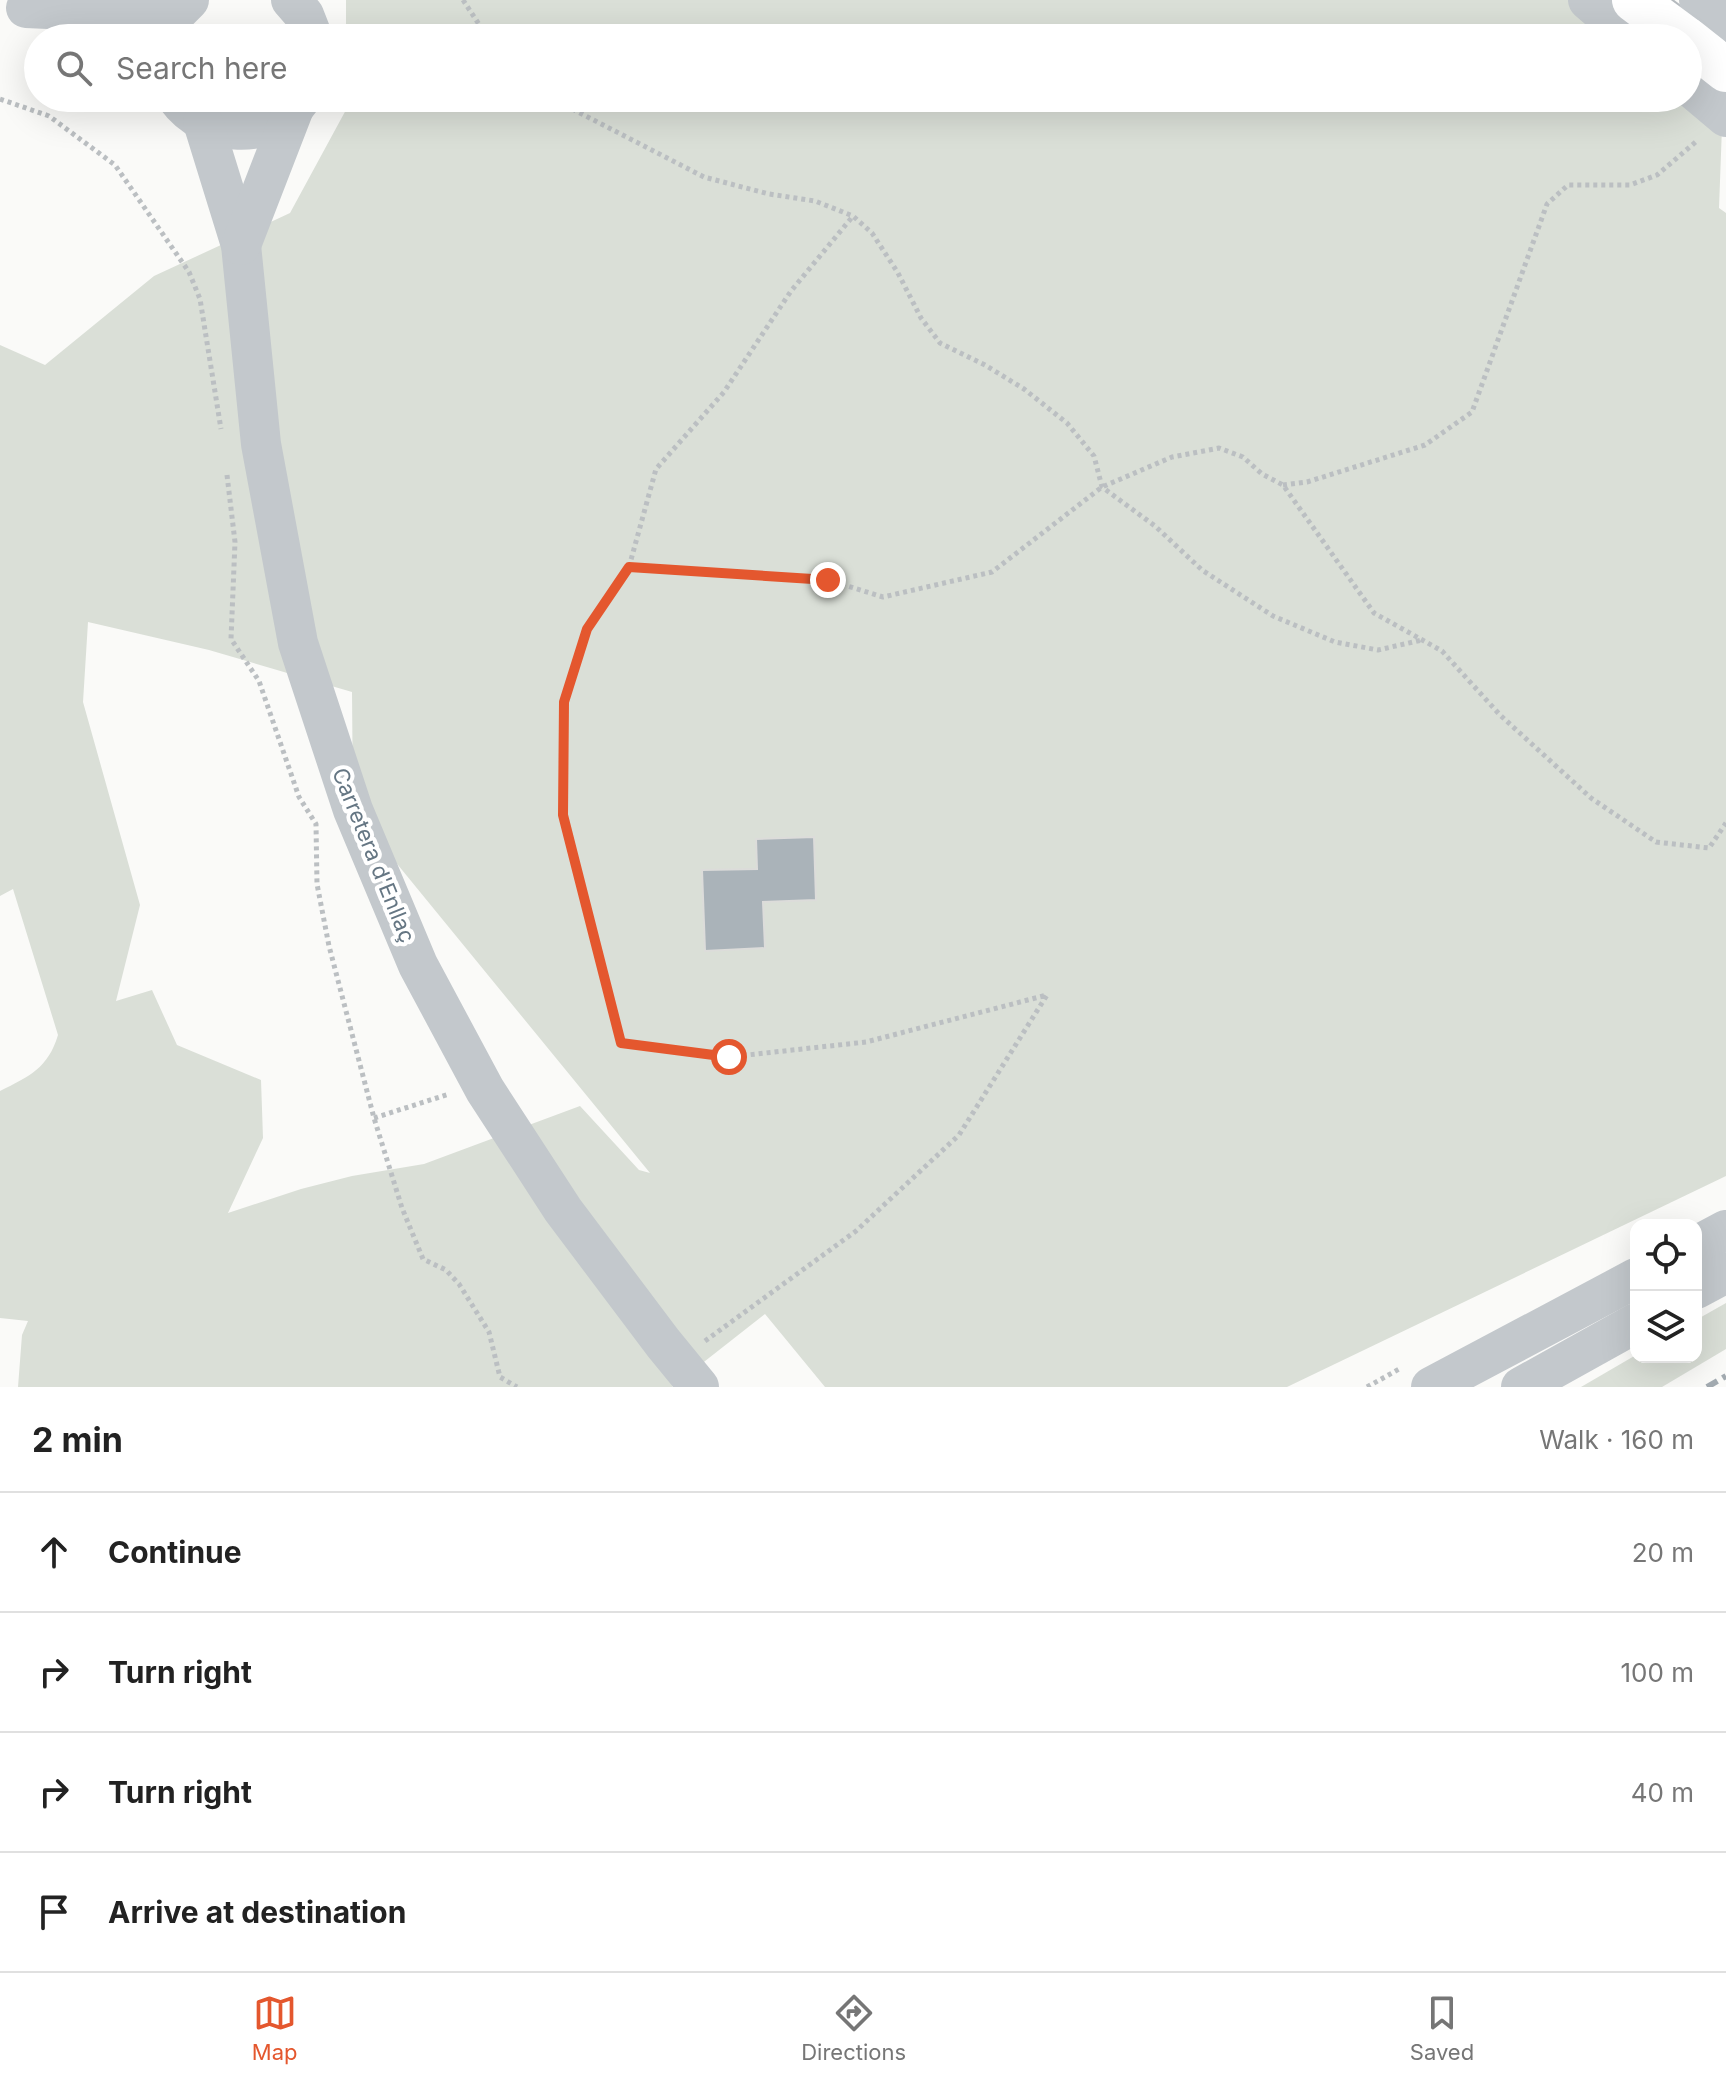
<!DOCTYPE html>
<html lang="en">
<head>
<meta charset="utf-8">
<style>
  body { margin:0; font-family:Inter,sans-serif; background:#f6f6f6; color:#222 }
  .controls { position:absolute; right:24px; bottom:24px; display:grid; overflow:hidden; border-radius:16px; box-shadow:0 8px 32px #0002 }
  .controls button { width:72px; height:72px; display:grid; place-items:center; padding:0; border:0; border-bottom:2px solid #e0e0e0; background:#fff; color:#222; font:40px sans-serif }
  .stop { position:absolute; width:24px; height:24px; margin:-18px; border:6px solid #e4572e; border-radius:50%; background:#fff }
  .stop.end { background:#e4572e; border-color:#fff; box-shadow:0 2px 8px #0008 }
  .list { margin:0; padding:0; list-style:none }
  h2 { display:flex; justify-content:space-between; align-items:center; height:104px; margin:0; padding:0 32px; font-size:34px }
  h2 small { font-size:26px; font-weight:400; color:#767676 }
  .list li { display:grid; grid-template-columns:52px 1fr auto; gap:24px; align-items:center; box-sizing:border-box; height:120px; padding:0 32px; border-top:2px solid #e0e0e0 }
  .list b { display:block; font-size:30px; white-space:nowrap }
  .list em { font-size:26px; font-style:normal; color:#767676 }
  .icon { flex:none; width:44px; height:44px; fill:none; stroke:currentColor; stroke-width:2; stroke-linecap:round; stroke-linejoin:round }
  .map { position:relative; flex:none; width:1726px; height:1387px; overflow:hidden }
  .search { position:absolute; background:#fff; box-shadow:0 8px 32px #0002; left:24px; right:24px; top:24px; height:88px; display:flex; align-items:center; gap:20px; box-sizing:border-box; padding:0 28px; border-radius:44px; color:#767676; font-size:30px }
  .sheet { height:584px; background:#fff }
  nav { display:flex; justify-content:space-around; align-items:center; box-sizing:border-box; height:112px; border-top:2px solid #e0e0e0; background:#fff; font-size:22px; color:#767676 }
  nav a { display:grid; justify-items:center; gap:4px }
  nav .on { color:#e4572e }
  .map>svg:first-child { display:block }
  .green { fill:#dadfd7; fill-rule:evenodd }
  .building { fill:#aab3b9; stroke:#dcdcda; stroke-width:2 }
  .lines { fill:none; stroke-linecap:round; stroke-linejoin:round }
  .major-casing { stroke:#b5babe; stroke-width:48 }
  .path { stroke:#bbbfc2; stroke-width:5; stroke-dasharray:4 4; stroke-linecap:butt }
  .minor { stroke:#c3c8cc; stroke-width:40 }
  .major { stroke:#fff; stroke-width:44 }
  .rail { stroke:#a2aab0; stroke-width:6; stroke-dasharray:12 6; stroke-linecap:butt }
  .route { stroke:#e4572e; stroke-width:10 }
  .labels { text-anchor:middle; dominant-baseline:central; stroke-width:8; stroke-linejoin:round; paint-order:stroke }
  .street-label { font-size:22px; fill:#657683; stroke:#fff }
</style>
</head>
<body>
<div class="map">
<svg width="1726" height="1387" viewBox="0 0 1726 1387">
  <rect width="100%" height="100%" fill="#fafaf8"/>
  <g class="green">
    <polygon points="346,0 1575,0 1619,38 346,38"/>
    <path d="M347,98H1688L1722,127L1719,208L1726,213V1176L1287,1387H825L765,1314L672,1387H18L22,1335L28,1321L0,1318V1091C30,1076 48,1068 58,1035L13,889L0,896V345L45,365L154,276L290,213L347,108ZM88,622L209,650L352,692L353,810L650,1173L639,1170L580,1106L424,1164L352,1176L301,1189L228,1213L263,1138L261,1080L177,1045L152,990L116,1001L140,905L83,702Z"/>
    <polygon points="1726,1303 1726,1349 1662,1387 1581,1387 1636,1355 1636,1357 1696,1357 1696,1320"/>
  </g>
  <polygon class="building" points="814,837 816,900 763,902 765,948 705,951 702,870 757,869 756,839"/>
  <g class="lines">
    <defs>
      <g id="major">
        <polyline points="1634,0 1685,38"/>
        <polyline points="1688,40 1726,70"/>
      </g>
    </defs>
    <use href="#major" class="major-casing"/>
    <g class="path">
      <polyline points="463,0 488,38"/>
      <polyline points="551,98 704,177 769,194 815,201 853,216 872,233 898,273 921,318 940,343 985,365 1024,389 1067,423 1094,456 1102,487 1155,526 1202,570 1273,616 1335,642 1378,650 1422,640"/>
      <polyline points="0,99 49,116 115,165 189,272 200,299 221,429"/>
      <polyline points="227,475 235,542 231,639 259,681 299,797 316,824 317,884 329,946 374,1118 402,1208 423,1259 446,1270 459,1284 489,1332 500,1377 517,1387"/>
      <polyline points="1283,485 1307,482 1425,445 1472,412 1547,204 1568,185 1630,185 1657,175 1698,140"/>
      <polyline points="629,567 656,469 724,392 791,291 853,216"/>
      <polyline points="374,1118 449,1094"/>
      <polyline points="705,1341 856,1231 959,1135 1047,995 866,1042 729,1057 621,1043 563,815 564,702 587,629 629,567 828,580 883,597 992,572 1102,487 1172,457 1219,448 1243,457 1262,474 1283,485 1374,613 1442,651 1500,715 1591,798 1656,842 1709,848 1726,823"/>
      <polyline points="1367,1387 1401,1368"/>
    </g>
    <g class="minor">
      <polyline points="291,0 304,15 313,38"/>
      <polyline points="1588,0 1632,38"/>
      <polyline points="1699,0 1726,21"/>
      <polyline points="26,8 117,12 166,0"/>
      <polyline points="166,38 176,13 189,0"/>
      <polyline points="1688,85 1726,117"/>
      <path d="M177,98C205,137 271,143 300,100"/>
      <polyline points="203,122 241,245 261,444 298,643 353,810 418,965 485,1090 563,1210 663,1343 699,1387"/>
      <polyline points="241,245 294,108"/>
      <polyline points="1696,1246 1726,1230"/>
      <polyline points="1696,1289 1726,1273"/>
      <polyline points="1431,1387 1636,1278"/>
      <polyline points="1521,1387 1636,1323"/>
    </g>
    <use href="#major" class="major"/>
    <polyline class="rail" points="1707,1387 1726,1376"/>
  </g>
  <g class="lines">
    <polyline class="route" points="729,1057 621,1043 563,815 564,702 587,629 629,567 828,580"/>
  </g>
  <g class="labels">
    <g class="street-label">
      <text transform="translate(374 855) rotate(68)">Carretera d'Enllaç</text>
    </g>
  </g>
</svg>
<div class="controls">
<button><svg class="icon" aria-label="locate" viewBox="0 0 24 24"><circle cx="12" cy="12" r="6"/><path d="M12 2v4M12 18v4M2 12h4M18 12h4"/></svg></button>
<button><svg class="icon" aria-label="layers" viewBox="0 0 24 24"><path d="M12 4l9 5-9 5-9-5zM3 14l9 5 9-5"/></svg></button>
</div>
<div class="stop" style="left:729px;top:1057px"></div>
<div class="stop end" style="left:828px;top:580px"></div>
<div class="search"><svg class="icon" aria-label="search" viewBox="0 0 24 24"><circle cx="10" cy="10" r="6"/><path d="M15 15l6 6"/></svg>Search here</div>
</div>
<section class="sheet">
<h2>2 min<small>Walk · 160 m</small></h2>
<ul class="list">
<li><svg class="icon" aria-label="ahead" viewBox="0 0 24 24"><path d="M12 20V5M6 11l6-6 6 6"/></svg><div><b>Continue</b></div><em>20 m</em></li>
<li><svg class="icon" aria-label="right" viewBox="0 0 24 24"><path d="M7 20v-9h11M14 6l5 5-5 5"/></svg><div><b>Turn right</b></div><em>100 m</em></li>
<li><svg class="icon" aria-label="right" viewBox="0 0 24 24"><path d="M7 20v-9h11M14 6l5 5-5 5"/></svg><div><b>Turn right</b></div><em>40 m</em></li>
<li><svg class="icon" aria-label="arrive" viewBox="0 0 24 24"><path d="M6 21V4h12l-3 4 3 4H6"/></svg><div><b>Arrive at destination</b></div></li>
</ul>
</section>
<nav>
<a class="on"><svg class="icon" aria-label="map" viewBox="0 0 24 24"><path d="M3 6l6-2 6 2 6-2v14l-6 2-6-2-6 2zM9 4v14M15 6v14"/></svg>Map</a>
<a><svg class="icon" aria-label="directions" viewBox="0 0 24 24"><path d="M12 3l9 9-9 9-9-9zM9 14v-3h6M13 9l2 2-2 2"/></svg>Directions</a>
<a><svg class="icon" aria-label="saved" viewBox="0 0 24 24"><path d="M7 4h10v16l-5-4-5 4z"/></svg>Saved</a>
</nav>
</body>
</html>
